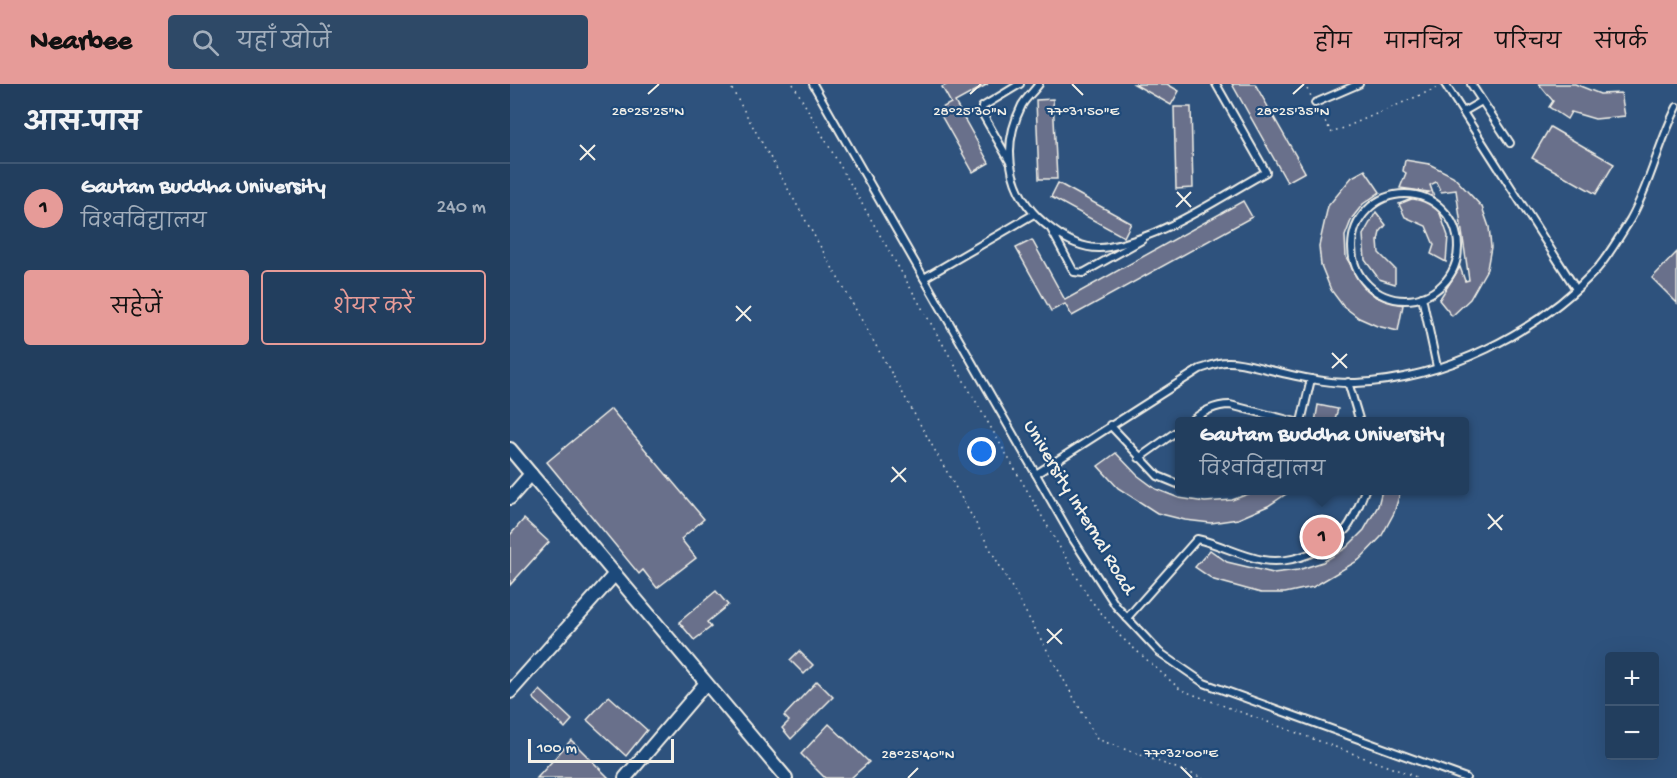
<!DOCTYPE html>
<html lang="hi">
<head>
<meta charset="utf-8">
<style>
  body { margin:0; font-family:"Gochi Hand","Playpen Sans Deva",sans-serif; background:#2e4967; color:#f1f3f6 }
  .controls { position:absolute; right:18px; bottom:18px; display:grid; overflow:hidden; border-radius:6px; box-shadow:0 6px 24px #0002 }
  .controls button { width:54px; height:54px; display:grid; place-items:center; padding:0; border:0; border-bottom:2px solid #3f5773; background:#223e5e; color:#f1f3f6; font:30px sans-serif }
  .scale { position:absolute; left:18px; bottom:15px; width:146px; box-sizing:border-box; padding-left:6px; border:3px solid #f4f1e8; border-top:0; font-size:16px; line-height:21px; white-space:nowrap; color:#f4f1e8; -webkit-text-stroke:4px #1f4a7a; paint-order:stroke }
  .you { position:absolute; left:472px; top:368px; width:21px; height:21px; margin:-15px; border:4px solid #fff; border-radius:50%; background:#1a73e8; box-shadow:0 0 0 9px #1a73e833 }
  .badge { display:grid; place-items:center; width:39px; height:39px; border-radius:50%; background:#e69b98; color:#111; font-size:20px; font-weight:700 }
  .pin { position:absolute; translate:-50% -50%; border:3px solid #fff; box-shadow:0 2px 6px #0006 }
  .popup { position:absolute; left:665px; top:333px; width:294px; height:78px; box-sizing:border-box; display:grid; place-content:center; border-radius:6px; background:#223e5e; filter:drop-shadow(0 2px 4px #0005); font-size:20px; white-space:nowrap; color:#a2aebc }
  .popup b { font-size:22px; color:#f1f3f6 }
  .popup::after { content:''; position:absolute; left:50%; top:100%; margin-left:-12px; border:12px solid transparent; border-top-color:#223e5e }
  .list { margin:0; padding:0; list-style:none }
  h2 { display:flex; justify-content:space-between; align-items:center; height:78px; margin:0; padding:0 24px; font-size:26px }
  h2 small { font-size:20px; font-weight:400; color:#a2aebc }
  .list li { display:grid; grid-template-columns:39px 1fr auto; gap:18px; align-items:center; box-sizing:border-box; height:90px; padding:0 24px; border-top:2px solid #3f5773 }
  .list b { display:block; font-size:22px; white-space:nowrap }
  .list p { margin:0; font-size:20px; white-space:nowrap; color:#a2aebc }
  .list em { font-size:20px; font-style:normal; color:#a2aebc }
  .actions { display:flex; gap:12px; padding:18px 24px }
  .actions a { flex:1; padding:14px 0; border:2px solid #e69b98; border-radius:6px; text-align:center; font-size:21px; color:#e69b98 }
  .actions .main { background:#e69b98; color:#111 }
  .icon { flex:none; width:33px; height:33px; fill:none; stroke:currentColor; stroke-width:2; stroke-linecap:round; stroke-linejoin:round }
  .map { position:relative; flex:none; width:1167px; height:694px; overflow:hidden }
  header { display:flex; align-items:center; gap:36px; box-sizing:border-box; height:84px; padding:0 30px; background:#e69b98; color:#111 }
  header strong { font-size:28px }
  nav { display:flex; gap:33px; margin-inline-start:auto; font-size:21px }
  .search { width:420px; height:54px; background:#2e4967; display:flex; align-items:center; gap:15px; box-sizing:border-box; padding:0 21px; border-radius:6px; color:#a2aebc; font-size:22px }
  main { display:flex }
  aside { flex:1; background:#223e5e }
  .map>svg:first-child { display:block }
  .building { fill:#69708b; stroke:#f4f1e8; stroke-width:1.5 }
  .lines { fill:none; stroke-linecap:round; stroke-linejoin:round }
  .lane-casing { stroke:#f4f1e8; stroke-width:10 }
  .street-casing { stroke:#f4f1e8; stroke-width:16 }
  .path { stroke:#f4f1e8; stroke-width:1.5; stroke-dasharray:1.5 4.5; stroke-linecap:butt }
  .lane { stroke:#1f4a7a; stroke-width:6 }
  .street { stroke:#1f4a7a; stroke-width:12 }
  .ticks { fill:none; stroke:#f4f1e8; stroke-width:2 }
  .labels { text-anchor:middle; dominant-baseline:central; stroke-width:4.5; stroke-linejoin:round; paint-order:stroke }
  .street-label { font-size:20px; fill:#f4f1e8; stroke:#1f4a7a }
  .ticks-label { font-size:15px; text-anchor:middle; fill:#f4f1e8; stroke:#1f4a7a; stroke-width:4.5; stroke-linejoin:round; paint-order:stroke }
</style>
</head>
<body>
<header>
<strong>Nearbee</strong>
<div class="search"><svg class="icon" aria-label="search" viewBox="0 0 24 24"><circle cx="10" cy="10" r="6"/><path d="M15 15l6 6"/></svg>यहाँ खोजें</div>
<nav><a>होम</a><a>मानचित्र</a><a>परिचय</a><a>संपर्क</a></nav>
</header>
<main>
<aside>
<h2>आस-पास<small></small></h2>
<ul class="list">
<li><span class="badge">1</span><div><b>Gautam Buddha University</b><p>विश्वविद्यालय</p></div><em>240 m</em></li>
</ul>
<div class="actions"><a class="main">सहेजें</a><a>शेयर करें</a></div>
</aside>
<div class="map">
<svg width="1167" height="694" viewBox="0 0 1167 694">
  <rect width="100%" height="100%" fill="#2e527d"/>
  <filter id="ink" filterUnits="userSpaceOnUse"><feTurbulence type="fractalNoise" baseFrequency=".0167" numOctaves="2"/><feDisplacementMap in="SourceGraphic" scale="12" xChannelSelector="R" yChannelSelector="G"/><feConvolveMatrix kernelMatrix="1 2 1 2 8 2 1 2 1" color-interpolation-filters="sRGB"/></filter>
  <g filter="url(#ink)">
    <g class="building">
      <polygon points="438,0 478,0 445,18 479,79 463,88 428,26 441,19 432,3"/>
      <polygon points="624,0 657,0 669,7 661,21"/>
      <polygon points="722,0 745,0 795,88 777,98"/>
      <polygon points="1029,0 1065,0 1090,10 1111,9 1115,32 1085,35 1061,28 1057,35 1039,23 1043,17"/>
      <polygon points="543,15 547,95 529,95 526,16"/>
      <polygon points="664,23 681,23 683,104 666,105"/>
      <polygon points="1040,43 1104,80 1086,110 1022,74"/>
      <polygon points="895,76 919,80 943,92 972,123 979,143 981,163 977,185 960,215 942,232 929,216 950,183 955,197 959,196 946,106 931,108 926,98 920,101 938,152 936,178 921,170 924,161 916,142 895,133 889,120 919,108 890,104 896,89 893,87"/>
      <polygon points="855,86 870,108 853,120 842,134 835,152 836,173 853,202 866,213 893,221 888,247 867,242 849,234 833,222 821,206 811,181 809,162 818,122 842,93"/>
      <polygon points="548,99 621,139 614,153 541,113"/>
      <polygon points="733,117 742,133 562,232 555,220 541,227 506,164 522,156 555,216"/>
      <polygon points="866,128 876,141 870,148 868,157 869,169 885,185 885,200 869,195 855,176 853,151"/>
      <polygon points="1167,168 1167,219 1142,194"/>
      <polygon points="808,321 828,325 824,338 805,338"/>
      <polygon points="101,325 194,435 171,455 186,474 147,504 133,486 129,490 37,378"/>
      <polygon points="606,369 627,391 646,405 669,414 695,418 722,416 749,406 782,406 758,422 728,435 701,439 675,436 647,429 608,404 588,382"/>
      <polygon points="872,406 891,406 884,429 871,453 849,476 803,503 775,509 751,509 704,496 685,483 700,466 717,478 763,489 788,486 813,478 836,464 854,446 868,422"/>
      <polygon points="14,435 39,458 0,501 0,451"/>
      <polygon points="206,507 218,521 197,538 201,543 184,556 169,538"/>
      <polygon points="289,567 303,581 294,590 280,576"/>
      <polygon points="307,597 323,613 281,655 272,644 279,637 274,632"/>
      <polygon points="30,606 62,636 55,644 23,614"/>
      <polygon points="99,612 137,646 116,672 77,636"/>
      <polygon points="319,640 359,678 341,694 315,694 291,670"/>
      <polygon points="61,656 99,694 27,694"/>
    </g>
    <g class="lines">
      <defs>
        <g id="lane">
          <polyline points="303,0 563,455 606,522 649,568 694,599 956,694"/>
          <path d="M529,0C524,7 516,14 512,21C488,69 501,116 543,146C559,158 579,167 599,163C655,152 707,115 756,88L706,0"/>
          <polyline points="935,0 1066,205"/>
          <polyline points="961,0 1000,59"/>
          <polyline points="805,19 849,0"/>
          <polyline points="953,28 972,17"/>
          <polyline points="500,78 472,29 472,23 510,0"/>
          <circle cx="895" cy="163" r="53"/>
          <polyline points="541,145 564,188 573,189 632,156"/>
          <polyline points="414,194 524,130"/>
          <polyline points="912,213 927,283"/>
          <polyline points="838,298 850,338"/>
          <path d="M680,338C692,328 704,321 720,321L786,338"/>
          <polyline points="791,338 801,295"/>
          <polyline points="600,341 648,392 670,401"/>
          <polyline points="629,374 670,345"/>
          <path d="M526,390L690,285C698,283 708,278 716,278C729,277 744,282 756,285C785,292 816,300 846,299C935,295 1027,249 1087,185C1099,171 1110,152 1120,136C1141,99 1148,60 1167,23"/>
          <polyline points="698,406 703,406"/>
          <path d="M617,534L687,455C710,460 730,472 753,476C781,481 819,466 837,444C845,433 850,419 855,406"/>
        </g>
        <g id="street">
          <polyline points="0,365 276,694"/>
          <polyline points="0,414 21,390"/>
          <polyline points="0,608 105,490"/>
          <polyline points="115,694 196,599"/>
        </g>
      </defs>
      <use href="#lane" class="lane-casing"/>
      <use href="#street" class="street-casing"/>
      <g class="path">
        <polyline points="219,0 587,655 693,694"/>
        <polyline points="283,0 579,514 611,553 671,606 909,694"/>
        <polyline points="794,0 801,12"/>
        <polyline points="809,27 822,49 929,3"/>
      </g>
      <use href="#lane" class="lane"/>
      <use href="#street" class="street"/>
    </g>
  </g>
  <path class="ticks" d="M562,0L573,11M138,10L149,0M460,10L471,0M783,10L794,0M70,61L85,76M70,76L85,61M667,108L681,123M666,123L681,108M226,222L241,237M226,237L241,222M822,269L837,284M822,284L837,270M382,383L396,398M381,398L396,384M978,430L992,446M978,445L993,431M537,545L552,560M537,559L552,545M671,683L682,694M398,694L408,684"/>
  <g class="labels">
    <g class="street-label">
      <text transform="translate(568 424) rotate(59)">University Internal Road</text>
    </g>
  </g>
  <g class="ticks-label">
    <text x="138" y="31">28°25'25"N</text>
    <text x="460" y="31">28°25'30"N</text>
    <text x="783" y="31">28°25'35"N</text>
    <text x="573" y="31">77°31'50"E</text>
    <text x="671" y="673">77°32'00"E</text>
    <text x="408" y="674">28°25'40"N</text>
  </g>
</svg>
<div class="controls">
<button>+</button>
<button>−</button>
</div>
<div class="scale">100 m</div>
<div class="you"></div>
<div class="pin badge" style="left:812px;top:453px">1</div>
<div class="popup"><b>Gautam Buddha University</b>विश्वविद्यालय</div>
</div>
</main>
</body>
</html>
